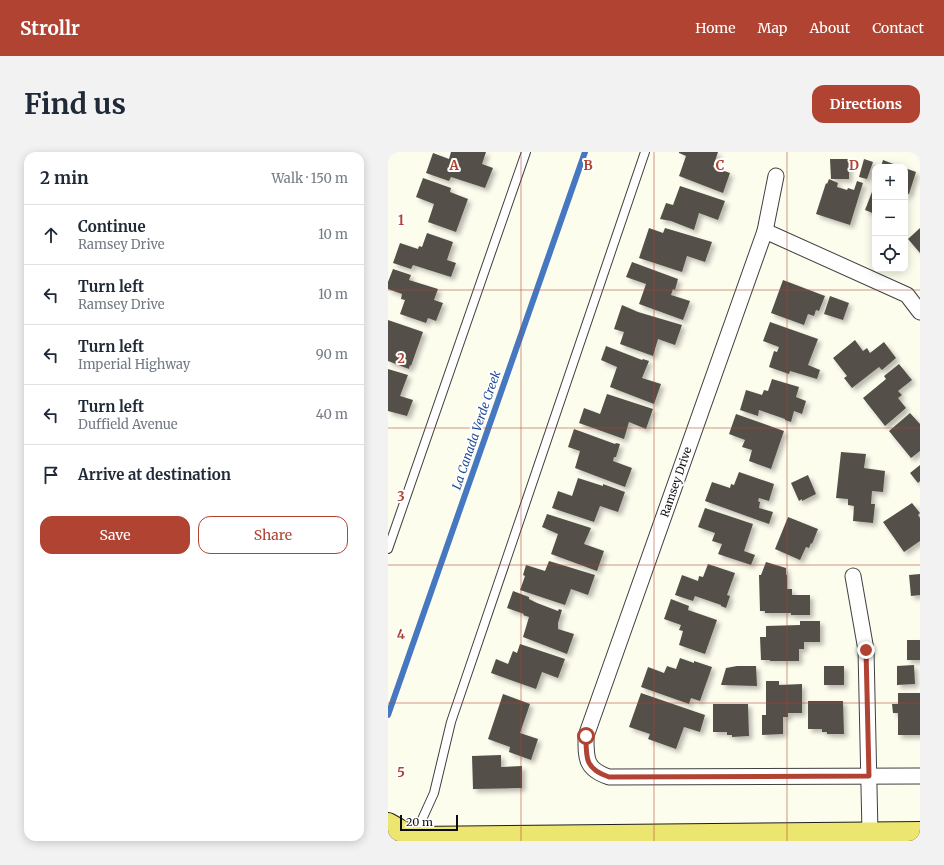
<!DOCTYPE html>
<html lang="en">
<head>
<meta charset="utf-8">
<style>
  body { margin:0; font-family:Merriweather,serif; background:#f2f2f3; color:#1f2937 }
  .controls { position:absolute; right:12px; top:12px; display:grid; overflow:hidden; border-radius:8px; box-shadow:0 2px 10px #0003 }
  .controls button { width:36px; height:36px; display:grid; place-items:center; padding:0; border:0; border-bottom:1px solid #e0e1e3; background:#fff; color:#1f2937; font:20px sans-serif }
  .scale { position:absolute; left:12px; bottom:10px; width:58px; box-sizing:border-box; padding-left:4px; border:2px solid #0d0d0d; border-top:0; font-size:11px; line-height:14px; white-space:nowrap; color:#0d0d0d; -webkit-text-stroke:3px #fff; paint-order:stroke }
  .stop { position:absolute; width:12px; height:12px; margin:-9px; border:3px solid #b04332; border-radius:50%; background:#fff }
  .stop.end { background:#b04332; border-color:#fff; box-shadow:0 1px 4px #0008 }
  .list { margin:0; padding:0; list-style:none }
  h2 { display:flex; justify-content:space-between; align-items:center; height:52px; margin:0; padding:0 16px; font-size:17px }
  h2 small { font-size:13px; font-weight:400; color:#747a83 }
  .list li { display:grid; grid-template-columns:26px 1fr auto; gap:12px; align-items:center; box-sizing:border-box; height:60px; padding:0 16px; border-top:1px solid #e0e1e3 }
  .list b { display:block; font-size:15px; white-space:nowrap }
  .list p { margin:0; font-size:13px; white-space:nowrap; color:#747a83 }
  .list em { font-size:13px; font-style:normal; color:#747a83 }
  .actions { display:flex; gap:8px; padding:12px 16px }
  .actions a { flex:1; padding:9px 0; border:1px solid #b04332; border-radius:12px; text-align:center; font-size:14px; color:#b04332 }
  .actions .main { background:#b04332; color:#fff }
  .icon { flex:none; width:22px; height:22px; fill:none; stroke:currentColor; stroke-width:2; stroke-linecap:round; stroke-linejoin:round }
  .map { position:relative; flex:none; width:532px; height:689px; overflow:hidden; border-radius:12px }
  header { display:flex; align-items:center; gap:24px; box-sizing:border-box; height:56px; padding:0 20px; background:#b04332; color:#fff }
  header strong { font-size:19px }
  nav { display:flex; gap:22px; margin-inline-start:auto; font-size:14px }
  .intro { display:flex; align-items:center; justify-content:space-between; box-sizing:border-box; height:96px; padding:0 24px }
  h1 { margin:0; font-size:28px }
  .button { padding:10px 18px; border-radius:12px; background:#b04332; color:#fff; font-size:14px; font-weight:700 }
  main { display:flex; gap:24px; padding:0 24px }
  aside { flex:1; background:#fff; border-radius:12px; box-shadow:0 2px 10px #0003 }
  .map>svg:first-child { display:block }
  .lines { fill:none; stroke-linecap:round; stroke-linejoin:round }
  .stream { stroke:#4578c0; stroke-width:6 }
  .building { fill:#54504a; filter:url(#shadow) }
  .lane-casing { stroke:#404040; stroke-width:10 }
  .street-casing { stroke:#404040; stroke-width:17 }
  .primary-casing { stroke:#1e1e1e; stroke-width:24 }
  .lane { stroke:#fff; stroke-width:8 }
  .street { stroke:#fff; stroke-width:15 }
  .primary { stroke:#ece570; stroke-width:22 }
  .route { stroke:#b04332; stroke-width:5 }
  .grid { fill:none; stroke:#b04332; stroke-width:1; stroke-opacity:0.55 }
  .labels { text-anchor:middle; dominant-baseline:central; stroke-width:4; stroke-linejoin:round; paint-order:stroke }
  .street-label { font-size:11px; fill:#0d0d0d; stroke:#fff }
  .water-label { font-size:12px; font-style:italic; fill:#224c93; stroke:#fff }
  .grid-label { font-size:13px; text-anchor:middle; font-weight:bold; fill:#b04332; stroke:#fff; stroke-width:4; stroke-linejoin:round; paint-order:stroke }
</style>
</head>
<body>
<header>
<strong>Strollr</strong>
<nav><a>Home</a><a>Map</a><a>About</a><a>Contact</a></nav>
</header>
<div class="intro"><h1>Find us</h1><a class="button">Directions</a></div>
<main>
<aside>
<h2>2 min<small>Walk · 150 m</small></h2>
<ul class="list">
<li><svg class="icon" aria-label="ahead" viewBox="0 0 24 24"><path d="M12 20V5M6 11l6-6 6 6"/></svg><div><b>Continue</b><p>Ramsey Drive</p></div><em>10 m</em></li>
<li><svg class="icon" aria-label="left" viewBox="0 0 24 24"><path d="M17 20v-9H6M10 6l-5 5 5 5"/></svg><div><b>Turn left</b><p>Ramsey Drive</p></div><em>10 m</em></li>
<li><svg class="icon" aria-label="left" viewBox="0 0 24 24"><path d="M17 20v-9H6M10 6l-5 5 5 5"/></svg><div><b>Turn left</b><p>Imperial Highway</p></div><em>90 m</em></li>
<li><svg class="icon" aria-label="left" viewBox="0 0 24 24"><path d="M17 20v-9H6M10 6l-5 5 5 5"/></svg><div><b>Turn left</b><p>Duffield Avenue</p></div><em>40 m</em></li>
<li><svg class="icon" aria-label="arrive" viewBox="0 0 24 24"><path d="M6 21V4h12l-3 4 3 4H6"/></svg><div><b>Arrive at destination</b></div></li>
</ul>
<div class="actions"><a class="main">Save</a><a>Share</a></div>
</aside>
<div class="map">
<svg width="532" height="689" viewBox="0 0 532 689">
  <defs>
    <filter id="shadow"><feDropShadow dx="3.5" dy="3.5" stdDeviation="2" flood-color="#0004"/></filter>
  </defs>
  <rect width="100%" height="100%" fill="#fdfdee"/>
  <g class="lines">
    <polyline class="stream" points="0,563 197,0"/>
  </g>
  <g class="building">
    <polygon points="63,0 98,0 94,12 105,16 97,36 63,25 61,29 38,21 45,1 61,7"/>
    <polygon points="291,0 330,0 325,15 342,21 335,41 291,24 298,4 291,1"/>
    <polygon points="442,7 461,7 461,27 443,27"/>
    <polygon points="476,7 485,10 479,27 471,25"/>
    <polygon points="495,8 513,15 493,15"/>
    <polygon points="517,16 528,20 521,42 519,42 517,47"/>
    <polygon points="35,26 63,36 62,40 80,47 68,80 40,70 46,52 28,45"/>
    <polygon points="441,27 450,31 449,35 459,38 460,36 466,38 469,29 475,31 462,73 428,62 438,31 439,32"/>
    <polygon points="487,32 487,62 477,58"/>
    <polygon points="292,34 337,49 330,68 311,61 306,78 283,69 272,67 278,51 285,53"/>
    <polygon points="261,76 275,81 277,76 324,90 317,110 299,104 294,120 251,106"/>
    <polygon points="532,76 532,101 520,87"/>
    <polygon points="39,81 65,90 59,108 68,111 63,125 25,113 23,117 5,111 12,91 30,97 31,94 34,95"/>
    <polygon points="244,110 290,127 287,138 285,137 283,143 302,149 295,168 251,152 258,132 238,125"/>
    <polygon points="5,117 23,123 21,128 50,137 46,148 55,151 48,169 40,166 38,171 12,162 17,148 13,147 14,142 0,137 0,130"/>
    <polygon points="395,128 437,144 431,159 428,158 426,164 420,162 416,173 383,161"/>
    <polygon points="442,144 461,151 455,168 436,162"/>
    <polygon points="234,153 250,160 294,173 287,193 270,187 265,204 232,192 236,180 226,177"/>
    <polygon points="0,168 35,180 23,214 22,213 21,217 0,209"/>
    <polygon points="382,170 430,187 420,213 432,218 429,227 402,219 401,222 381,215 386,199 389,200 391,195 375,189"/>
    <polygon points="467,188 475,199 479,196 482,201 496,190 508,206 494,218 491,215 464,236 456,226 459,224 445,206"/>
    <polygon points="218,194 254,208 255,207 261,209 254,226 273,232 266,252 222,235 229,215 213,208"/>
    <polygon points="511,212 524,228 510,239 514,243 510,246 518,256 497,274 475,246 498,227 496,224"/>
    <polygon points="0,217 20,223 12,244 25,248 19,264 0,259"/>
    <polygon points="384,227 411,235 408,245 418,249 414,262 406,259 403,270 397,268 397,267 371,258 370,264 352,258 358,238 374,243 376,238 380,239"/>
    <polygon points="219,242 265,257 258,277 241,270 236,287 191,271 196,256 212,262"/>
    <polygon points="522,261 532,272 532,299 523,306 501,279"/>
    <polygon points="348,262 396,279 383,317 361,309 364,298 354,295 357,288 341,282"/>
    <polygon points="186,277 227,292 228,291 232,292 228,305 226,305 225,309 244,316 237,335 187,316 192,299 180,295"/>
    <polygon points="453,300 478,302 476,316 497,319 495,340 484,339 483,352 487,352 485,371 465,369 466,354 460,353 460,347 448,346"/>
    <polygon points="532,313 532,329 530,331 522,321"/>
    <polygon points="351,320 386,332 381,349 371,346 370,349 372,350 371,356 385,360 381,372 317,349 324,330 342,336 343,332 346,333"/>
    <polygon points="420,323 428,342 414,349 414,347 411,349 403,331"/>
    <polygon points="190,326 215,334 215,332 237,340 230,360 212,354 206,370 164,356 170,339 184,344"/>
    <polygon points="524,351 532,361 530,363 532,366 532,389 516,400 495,370"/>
    <polygon points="317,356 365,372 356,399 367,403 363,413 330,402 334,392 324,389 327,381 310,375"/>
    <polygon points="159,362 203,376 196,392 216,399 209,419 163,402 170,382 154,375"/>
    <polygon points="400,365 430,377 424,392 423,391 421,396 418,395 412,408 387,397"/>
    <polygon points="161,409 207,423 200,443 183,437 177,453 132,438 137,424 135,423 138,413 157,419"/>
    <polygon points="378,410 398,416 398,423 399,423 399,437 404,437 404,443 422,443 422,463 403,463 403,461 377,461 377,459 372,459 371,423 373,423"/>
    <polygon points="320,412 347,421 339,443 342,444 338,456 333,454 333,453 307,444 305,449 287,443 294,423 310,429 311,424 315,425"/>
    <polygon points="532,422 532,443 523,444 521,423"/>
    <polygon points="125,439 141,445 141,447 149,451 170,459 171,457 174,458 170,471 170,477 186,482 179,502 135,485 141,465 135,463 136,462 119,456"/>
    <polygon points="283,447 301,454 300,458 329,468 317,502 291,493 295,479 291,478 293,473 276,467"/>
    <polygon points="412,469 432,469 432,490 416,490 416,497 411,497 411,509 382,509 382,508 373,508 372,485 378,485 378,474 412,473"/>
    <rect x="519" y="488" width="13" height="20"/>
    <polygon points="132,492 177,507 170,526 154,520 148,537 103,521 108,507 120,512 125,499 129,501"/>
    <polygon points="292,506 306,511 306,509 324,515 312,549 303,546 301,552 253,535 260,515 276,521 279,514 288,517"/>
    <polygon points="526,513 527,532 509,533 509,514"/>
    <polygon points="349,514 368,514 369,534 333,533 338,516"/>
    <rect x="436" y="514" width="20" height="19"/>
    <polygon points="378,529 391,529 391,533 414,532 414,561 400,561 400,565 395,565 395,582 374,583 374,563 378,563"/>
    <polygon points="253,541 317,563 312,580 296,575 288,597 260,587 262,582 241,575"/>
    <polygon points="510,541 532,541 532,583 510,583 510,561 505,561 504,552 510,552"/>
    <polygon points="115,542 142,552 132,581 150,587 143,608 121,600 122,595 100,587"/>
    <polygon points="420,549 455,549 456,582 439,582 439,580 434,580 434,577 420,577"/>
    <polygon points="325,552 360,552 361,584 344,585 344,583 339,583 339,580 325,580"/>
    <polygon points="113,603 113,615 134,614 134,636 85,637 84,604"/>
  </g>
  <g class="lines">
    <defs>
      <g id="lane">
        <polyline points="0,397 138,0"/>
        <polyline points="26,685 46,641 63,570 257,0"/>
      </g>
      <g id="street">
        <path d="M388,24L377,79L198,584C198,606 197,617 221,625L532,624"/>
        <polyline points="377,79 519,143 532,160"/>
        <polyline points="465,424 478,498 482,681"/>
      </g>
      <g id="primary">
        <polyline points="0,672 25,686"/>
        <polyline points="19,689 25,686 532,681"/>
      </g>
    </defs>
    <use href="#lane" class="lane-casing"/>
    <use href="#street" class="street-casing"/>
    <use href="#primary" class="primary-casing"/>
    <use href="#lane" class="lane"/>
    <use href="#street" class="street"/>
    <use href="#primary" class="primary"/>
  </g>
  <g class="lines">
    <path class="route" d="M198,584C198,606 197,617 221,625L481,624L478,498"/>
  </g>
  <path class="grid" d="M133,0V689M266,0V689M399,0V689M0,138H532M0,276H532M0,413H532M0,551H532"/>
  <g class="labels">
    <g class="street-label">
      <text transform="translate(288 330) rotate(-71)">Ramsey Drive</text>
    </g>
    <g class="water-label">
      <text transform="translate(88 278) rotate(-71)">La Canada Verde Creek</text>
    </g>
  </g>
  <g class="grid-label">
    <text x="66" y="18">A</text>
    <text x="200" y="18">B</text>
    <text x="332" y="18">C</text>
    <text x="466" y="18">D</text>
    <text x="13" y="73">1</text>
    <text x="13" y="211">2</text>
    <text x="13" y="349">3</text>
    <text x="13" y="487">4</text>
    <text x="13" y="625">5</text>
  </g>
</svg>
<div class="controls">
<button>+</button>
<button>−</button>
<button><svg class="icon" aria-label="locate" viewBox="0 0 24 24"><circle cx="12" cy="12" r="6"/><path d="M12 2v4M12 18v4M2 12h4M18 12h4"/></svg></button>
</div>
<div class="scale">20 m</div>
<div class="stop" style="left:198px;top:584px"></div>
<div class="stop end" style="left:478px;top:498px"></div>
</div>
</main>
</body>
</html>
